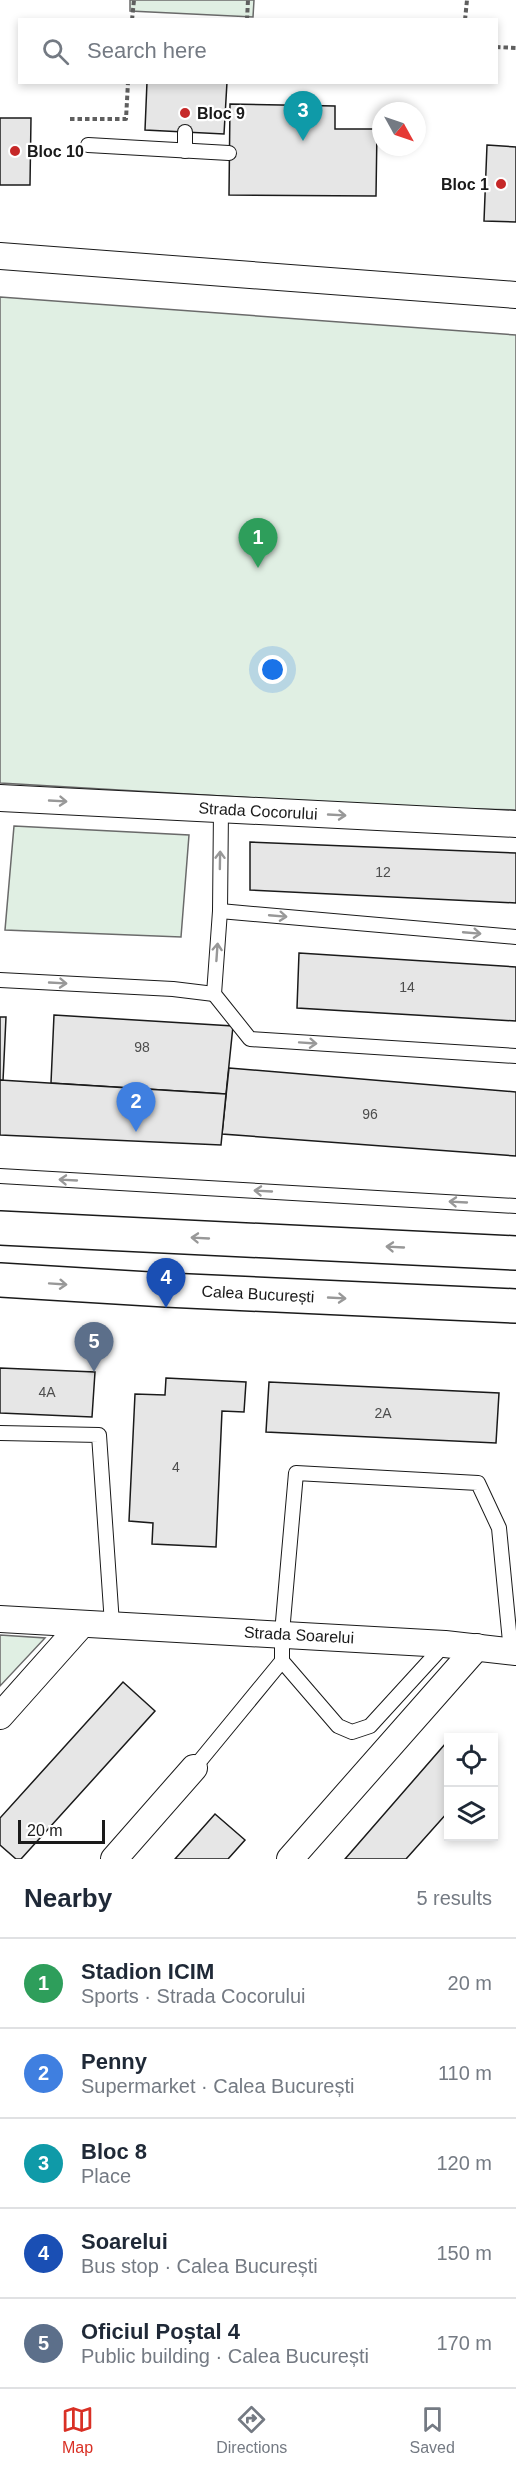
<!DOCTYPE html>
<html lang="en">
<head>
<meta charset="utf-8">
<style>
  body { margin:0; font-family:Helvetica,sans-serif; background:#f6f6f7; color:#1f2937 }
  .controls { position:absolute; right:18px; bottom:18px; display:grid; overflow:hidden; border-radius:0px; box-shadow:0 3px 9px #0003 }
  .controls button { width:54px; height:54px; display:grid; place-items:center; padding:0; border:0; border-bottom:2px solid #e0e1e3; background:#fff; color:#1f2937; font:30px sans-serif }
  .compass { position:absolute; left:372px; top:102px; width:54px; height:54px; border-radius:50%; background:#fff; box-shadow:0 3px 9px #0003; rotate:130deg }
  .scale { position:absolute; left:18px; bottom:15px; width:87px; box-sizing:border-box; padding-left:6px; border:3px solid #1a1a1a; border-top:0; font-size:16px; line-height:21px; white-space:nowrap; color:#1a1a1a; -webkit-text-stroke:4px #fff; paint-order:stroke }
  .you { position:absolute; left:273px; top:670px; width:21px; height:21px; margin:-15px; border:4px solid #fff; border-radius:50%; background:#1a73e8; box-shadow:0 0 0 9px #1a73e833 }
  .badge { display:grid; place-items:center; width:39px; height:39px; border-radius:50%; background:#d93025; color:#fff; font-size:20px; font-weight:700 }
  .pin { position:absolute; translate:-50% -50px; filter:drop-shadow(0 2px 3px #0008) }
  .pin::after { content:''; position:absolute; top:32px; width:21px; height:18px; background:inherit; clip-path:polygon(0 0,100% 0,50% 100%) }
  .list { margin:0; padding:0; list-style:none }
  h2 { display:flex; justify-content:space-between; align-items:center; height:78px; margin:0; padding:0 24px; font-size:26px }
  h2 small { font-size:20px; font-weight:400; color:#747a83 }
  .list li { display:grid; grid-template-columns:39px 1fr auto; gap:18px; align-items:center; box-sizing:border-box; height:90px; padding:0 24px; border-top:2px solid #e0e1e3 }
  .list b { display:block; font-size:22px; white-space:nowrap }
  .list p { margin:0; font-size:20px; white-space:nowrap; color:#747a83 }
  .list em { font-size:20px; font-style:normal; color:#747a83 }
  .icon { flex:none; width:33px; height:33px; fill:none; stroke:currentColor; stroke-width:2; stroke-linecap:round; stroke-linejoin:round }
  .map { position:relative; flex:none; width:516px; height:1859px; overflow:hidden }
  .search { position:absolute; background:#fff; box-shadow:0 3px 9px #0003; left:18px; right:18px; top:18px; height:66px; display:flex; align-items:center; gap:15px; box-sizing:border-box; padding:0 21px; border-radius:0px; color:#747a83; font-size:22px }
  .sheet { height:528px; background:#fff }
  nav { display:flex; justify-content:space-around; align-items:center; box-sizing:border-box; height:84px; border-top:2px solid #e0e1e3; background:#fff; font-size:16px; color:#747a83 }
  nav a { display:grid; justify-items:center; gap:3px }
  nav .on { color:#d93025 }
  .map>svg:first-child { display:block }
  .green { fill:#e0efe3; stroke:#6a6a6a; stroke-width:1.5 }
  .building { fill:#e6e6e6; stroke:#1a1a1a; stroke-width:1.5 }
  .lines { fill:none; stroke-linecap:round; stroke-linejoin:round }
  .lane-casing { stroke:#1a1a1a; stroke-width:16 }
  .street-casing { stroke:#1a1a1a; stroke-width:28 }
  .primary-casing { stroke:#1a1a1a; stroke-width:36 }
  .path { stroke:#5f5f5f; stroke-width:4; stroke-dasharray:4.5 3; stroke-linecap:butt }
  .lane { stroke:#fff; stroke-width:14 }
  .street { stroke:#fff; stroke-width:26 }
  .primary { stroke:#fff; stroke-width:33 }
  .oneway { stroke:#989898 }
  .poi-dot { fill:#c62828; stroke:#fff; stroke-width:2 }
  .labels { text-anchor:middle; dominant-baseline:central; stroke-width:4.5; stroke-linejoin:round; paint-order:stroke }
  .number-label { font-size:14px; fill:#4d4d4d }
  .poi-label { font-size:16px; font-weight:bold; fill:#1a1a1a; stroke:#fff; text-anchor:start }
  .street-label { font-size:16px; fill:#1a1a1a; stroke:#fff }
</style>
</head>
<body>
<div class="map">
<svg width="516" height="1859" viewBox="0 0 516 1859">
  <rect width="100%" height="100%" fill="#fff"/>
  <g class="green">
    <polygon points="130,0 254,0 253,17 130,11"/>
    <polygon points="0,297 516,335 516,810 425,808 0,783"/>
    <polygon points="14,826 189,835 181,937 5,930"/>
    <polygon points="0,1635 45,1638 0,1686"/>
  </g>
  <g class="building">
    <polygon points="147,82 227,82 224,134 145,130"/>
    <polygon points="230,104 335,106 335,129 377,129 376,196 229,195"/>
    <polygon points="0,118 31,118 30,185 0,185"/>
    <polygon points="487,145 516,147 516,222 484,221"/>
    <polygon points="250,842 516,853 516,903 250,890"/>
    <polygon points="299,953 516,967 516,1021 297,1008"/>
    <polygon points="54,1015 233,1026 226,1094 51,1083"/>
    <polygon points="0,1017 6,1017 3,1081 0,1080"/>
    <polygon points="229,1068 516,1092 516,1156 222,1134"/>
    <polygon points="0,1080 226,1094 221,1145 0,1135"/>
    <polygon points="0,1368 95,1372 92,1417 0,1413"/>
    <polygon points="166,1378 246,1382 244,1412 222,1411 216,1547 152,1544 153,1523 129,1521 135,1394 165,1395"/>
    <polygon points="269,1382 499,1393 496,1443 266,1432"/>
    <polygon points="123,1682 155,1711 21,1859 16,1859 0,1845 0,1818"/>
    <polygon points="446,1743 448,1746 448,1812 406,1859 345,1859"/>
    <polygon points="215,1814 245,1840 228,1859 175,1859"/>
  </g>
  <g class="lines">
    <defs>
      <g id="lane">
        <polyline points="185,132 185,151"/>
        <polyline points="88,145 229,153"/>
        <polyline points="221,809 220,911 214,994 250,1039 516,1056"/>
        <polyline points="220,911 516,937"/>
        <polyline points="0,980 173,989 214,994"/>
        <polyline points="0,1176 516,1206"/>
        <polyline points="0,1433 99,1435 112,1624"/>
        <polyline points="282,1661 338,1726 352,1732 370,1726 445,1644"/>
        <polyline points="194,1768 282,1661 282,1633 296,1473 478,1483 499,1528 511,1652"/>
      </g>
      <g id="street">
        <polyline points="0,256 516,295"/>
        <polyline points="0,798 516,824"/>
        <polyline points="0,1619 445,1644 516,1652"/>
        <polyline points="0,1716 82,1624"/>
        <polyline points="114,1859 194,1768"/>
        <polyline points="290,1859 477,1647"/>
      </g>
      <g id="primary">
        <polyline points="0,1228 516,1253"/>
        <polyline points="0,1280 166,1290 516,1306"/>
      </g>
    </defs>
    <use href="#lane" class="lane-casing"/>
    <use href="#street" class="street-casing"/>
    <use href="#primary" class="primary-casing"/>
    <g class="path">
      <polyline points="132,20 134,0"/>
      <polyline points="247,20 248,0"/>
      <polyline points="465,20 467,0"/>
      <polyline points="496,47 516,48"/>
      <polyline points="70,119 126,119 128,82"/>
    </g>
    <use href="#lane" class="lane"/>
    <use href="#street" class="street"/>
    <use href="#primary" class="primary"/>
  </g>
  <defs><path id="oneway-shaft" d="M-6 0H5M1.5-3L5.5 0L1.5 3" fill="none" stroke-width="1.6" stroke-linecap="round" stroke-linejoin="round" transform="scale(1.5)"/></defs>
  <g class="oneway">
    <use href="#oneway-shaft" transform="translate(58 801) rotate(3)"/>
    <use href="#oneway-shaft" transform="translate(337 815) rotate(3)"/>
    <use href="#oneway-shaft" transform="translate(220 860) rotate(-89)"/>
    <use href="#oneway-shaft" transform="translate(278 916) rotate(5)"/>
    <use href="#oneway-shaft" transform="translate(472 933) rotate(5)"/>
    <use href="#oneway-shaft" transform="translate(217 952) rotate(-86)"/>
    <use href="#oneway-shaft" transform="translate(58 983) rotate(3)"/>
    <use href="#oneway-shaft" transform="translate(308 1043) rotate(4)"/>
    <use href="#oneway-shaft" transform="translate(68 1180) rotate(-177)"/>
    <use href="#oneway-shaft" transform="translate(263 1191) rotate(-177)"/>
    <use href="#oneway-shaft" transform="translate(458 1202) rotate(-177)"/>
    <use href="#oneway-shaft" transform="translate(200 1238) rotate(-177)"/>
    <use href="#oneway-shaft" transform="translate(395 1247) rotate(-177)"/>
    <use href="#oneway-shaft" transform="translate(58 1284) rotate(4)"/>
    <use href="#oneway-shaft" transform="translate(337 1298) rotate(3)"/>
  </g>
  <g class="poi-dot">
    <circle cx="185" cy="113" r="6"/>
    <circle cx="15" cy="151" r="6"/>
    <circle cx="501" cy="184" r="6"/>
  </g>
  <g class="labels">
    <g class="number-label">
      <text x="383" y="872">12</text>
      <text x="407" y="987">14</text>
      <text x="142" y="1047">98</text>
      <text x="370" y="1114">96</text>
      <text x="47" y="1392">4A</text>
      <text x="383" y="1413">2A</text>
      <text x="176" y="1467">4</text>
    </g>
    <g class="poi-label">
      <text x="197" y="113">Bloc 9</text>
      <text x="27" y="151">Bloc 10</text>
      <text x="489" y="184" text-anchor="end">Bloc 1</text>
    </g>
    <g class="street-label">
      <text transform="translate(258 811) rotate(3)">Strada Cocorului</text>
      <text transform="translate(258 1294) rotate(3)">Calea București</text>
      <text transform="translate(299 1635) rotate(3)">Strada Soarelui</text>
    </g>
  </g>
</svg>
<div class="controls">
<button><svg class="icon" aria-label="locate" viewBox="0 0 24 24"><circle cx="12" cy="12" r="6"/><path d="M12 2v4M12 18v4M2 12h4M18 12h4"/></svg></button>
<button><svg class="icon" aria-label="layers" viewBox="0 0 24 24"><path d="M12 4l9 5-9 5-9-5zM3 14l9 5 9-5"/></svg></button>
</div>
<svg class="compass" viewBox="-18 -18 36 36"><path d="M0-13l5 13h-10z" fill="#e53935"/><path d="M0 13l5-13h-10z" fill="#747a83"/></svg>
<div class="scale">20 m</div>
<div class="you"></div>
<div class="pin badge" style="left:258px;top:568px;background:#2e9e5b">1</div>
<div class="pin badge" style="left:136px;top:1132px;background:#3f7fe0">2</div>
<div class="pin badge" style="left:303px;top:141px;background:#0f9aa8">3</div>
<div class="pin badge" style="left:166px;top:1308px;background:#1a4fb4">4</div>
<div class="pin badge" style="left:94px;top:1372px;background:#5c6f8a">5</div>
<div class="search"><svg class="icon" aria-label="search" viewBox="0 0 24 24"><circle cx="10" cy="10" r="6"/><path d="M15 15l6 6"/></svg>Search here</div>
</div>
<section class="sheet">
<h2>Nearby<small>5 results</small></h2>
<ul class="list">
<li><span class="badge" style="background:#2e9e5b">1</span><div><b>Stadion ICIM</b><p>Sports · Strada Cocorului</p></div><em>20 m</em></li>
<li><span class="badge" style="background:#3f7fe0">2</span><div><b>Penny</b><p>Supermarket · Calea București</p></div><em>110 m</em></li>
<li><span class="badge" style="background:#0f9aa8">3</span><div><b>Bloc 8</b><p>Place</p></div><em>120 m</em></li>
<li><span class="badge" style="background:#1a4fb4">4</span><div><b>Soarelui</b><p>Bus stop · Calea București</p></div><em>150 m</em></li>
<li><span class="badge" style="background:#5c6f8a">5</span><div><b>Oficiul Poștal 4</b><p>Public building · Calea București</p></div><em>170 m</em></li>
</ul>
</section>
<nav>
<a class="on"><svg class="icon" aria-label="map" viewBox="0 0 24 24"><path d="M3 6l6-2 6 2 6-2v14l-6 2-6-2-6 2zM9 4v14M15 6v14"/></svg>Map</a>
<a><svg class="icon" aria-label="directions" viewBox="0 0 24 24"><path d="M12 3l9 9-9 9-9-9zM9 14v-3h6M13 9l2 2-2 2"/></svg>Directions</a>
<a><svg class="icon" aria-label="saved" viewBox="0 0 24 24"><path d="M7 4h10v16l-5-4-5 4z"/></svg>Saved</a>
</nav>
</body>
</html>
